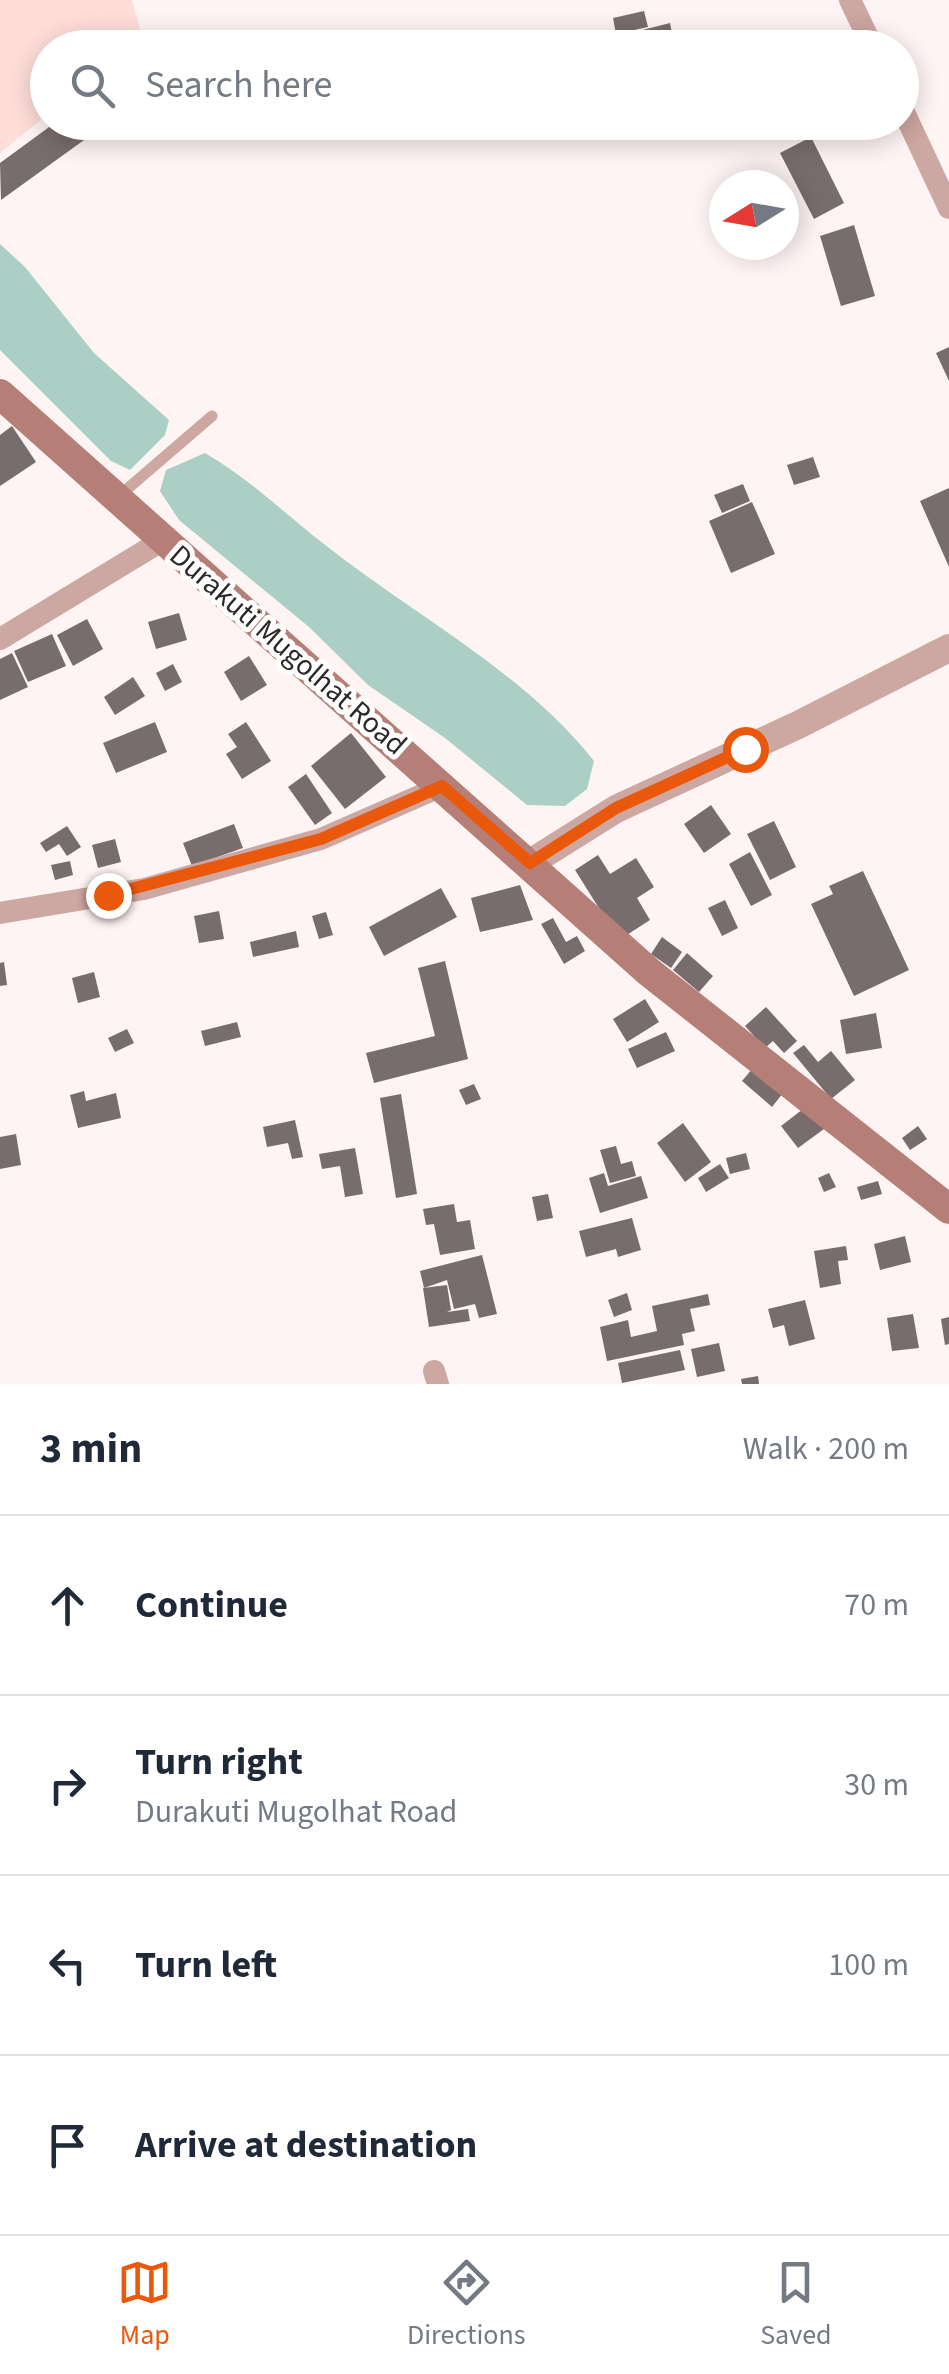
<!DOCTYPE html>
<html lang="en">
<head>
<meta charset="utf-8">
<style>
  body { margin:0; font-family:"Source Sans 3",sans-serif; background:#f2f2f3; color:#1f2937 }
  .compass { position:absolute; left:709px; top:170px; width:90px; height:90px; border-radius:50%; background:#fff; box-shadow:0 5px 25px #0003; rotate:259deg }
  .stop { position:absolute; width:30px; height:30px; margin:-22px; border:8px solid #ea580c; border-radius:50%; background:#fff }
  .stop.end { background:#ea580c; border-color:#fff; box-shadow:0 2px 10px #0008 }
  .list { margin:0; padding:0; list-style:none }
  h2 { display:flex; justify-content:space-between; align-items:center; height:130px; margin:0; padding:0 40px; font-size:42px }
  h2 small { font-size:32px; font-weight:400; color:#747a83 }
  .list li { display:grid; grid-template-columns:65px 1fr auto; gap:30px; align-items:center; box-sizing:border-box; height:180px; padding:0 40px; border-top:2px solid #e0e1e3 }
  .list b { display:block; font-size:38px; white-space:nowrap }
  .list p { margin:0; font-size:32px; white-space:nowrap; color:#747a83 }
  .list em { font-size:32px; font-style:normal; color:#747a83 }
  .icon { flex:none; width:55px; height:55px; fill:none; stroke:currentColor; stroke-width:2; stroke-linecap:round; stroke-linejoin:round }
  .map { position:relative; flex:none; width:949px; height:1384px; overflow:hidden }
  .search { position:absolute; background:#fff; box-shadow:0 5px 25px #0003; left:30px; right:30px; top:30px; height:110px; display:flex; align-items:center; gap:25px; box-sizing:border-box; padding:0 35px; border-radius:55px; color:#747a83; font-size:38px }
  .sheet { height:850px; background:#fff }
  nav { display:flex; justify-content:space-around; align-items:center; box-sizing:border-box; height:140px; border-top:2px solid #e0e1e3; background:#fff; font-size:28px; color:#747a83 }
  nav a { display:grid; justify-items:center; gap:5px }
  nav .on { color:#ea580c }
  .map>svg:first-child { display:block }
  .green { fill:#ffded9 }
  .water { fill:#abcfc4 }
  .building { fill:#786d6c }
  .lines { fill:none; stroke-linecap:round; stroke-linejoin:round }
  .service { stroke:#cda7a1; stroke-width:11 }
  .minor { stroke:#cda7a1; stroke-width:22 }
  .tertiary { stroke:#cda7a1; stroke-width:28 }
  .secondary { stroke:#b57f78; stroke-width:30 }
  .route { stroke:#ea580c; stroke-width:12 }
  .labels { text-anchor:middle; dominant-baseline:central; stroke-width:10; stroke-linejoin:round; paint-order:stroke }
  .street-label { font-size:30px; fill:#2d2928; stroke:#fff }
</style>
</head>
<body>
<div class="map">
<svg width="949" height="1384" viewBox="0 0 949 1384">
  <rect width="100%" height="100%" fill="#fef4f3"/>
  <polygon class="green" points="0,0 132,0 143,39 133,47 48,48 47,115 0,153"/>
  <g class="water">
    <polygon points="0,244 25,267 94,353 169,420 165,435 130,470 111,461 0,350"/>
    <path d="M205,453C248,478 281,510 320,541C411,614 521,669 594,761L587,789L565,806L527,805L445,738L368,685L309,627L179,520L160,491L166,470Z"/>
  </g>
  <g class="building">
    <polygon points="644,11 648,27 616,34 613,18"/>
    <polygon points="670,23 675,48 626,48 623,35"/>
    <polygon points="56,122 109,122 1,200 0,163"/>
    <polygon points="811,137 844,203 814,219 780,153"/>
    <polygon points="854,225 875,296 841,306 820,236"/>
    <polygon points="949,347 949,381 936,353"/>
    <polygon points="12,426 36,462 0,486 0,435"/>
    <polygon points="813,457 820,477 794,485 787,465"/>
    <polygon points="743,484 750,501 722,513 714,495"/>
    <polygon points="949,488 949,567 920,501"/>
    <polygon points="752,502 775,554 731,573 709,521"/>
    <polygon points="179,613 187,640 156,649 148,622"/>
    <polygon points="87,619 103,649 73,666 57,635"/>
    <polygon points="52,634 66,666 28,682 14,651"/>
    <polygon points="12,653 28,687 0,700 0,659"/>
    <polygon points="249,656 267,685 241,701 224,672"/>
    <polygon points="173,664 182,682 165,691 156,673"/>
    <polygon points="133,677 145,696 115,715 104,697"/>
    <polygon points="155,722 167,752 116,773 103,743"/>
    <polygon points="246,722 271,761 242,779 226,754 237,747 228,734"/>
    <polygon points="351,733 386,777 345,809 311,766"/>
    <polygon points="306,774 332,813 315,825 288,787"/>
    <polygon points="711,805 731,834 704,853 684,824"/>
    <polygon points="774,821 796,867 770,880 747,834"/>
    <polygon points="234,824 243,848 192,866 183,843"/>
    <polygon points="67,826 81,847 67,856 59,844 46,852 40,843"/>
    <polygon points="115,839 121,862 98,868 92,845"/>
    <polygon points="750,852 772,895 751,906 729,864"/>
    <polygon points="598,855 610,874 636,858 654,887 637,898 650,920 619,940 575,870"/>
    <polygon points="70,861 73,875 55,880 51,865"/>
    <polygon points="863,871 909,970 854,996 811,904 833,894 829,886"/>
    <polygon points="520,885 533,920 480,932 471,898"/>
    <polygon points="441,888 457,917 384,956 369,927"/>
    <polygon points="725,900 738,928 722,936 708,908"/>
    <polygon points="219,911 224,939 199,943 194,916"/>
    <polygon points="326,912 333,935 319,939 312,916"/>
    <polygon points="553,918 566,942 577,936 585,951 564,964 541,924"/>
    <polygon points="296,931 299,947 253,957 250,942"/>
    <polygon points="662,937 682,952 671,968 651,954"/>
    <polygon points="687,953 713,976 699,992 673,970"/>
    <polygon points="445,961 468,1059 374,1083 366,1053 435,1036 418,968"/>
    <polygon points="4,962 7,985 0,986 0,963"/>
    <polygon points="94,972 100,997 78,1003 72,978"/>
    <polygon points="645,999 659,1022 627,1042 613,1019"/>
    <polygon points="766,1007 797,1041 784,1053 773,1041 765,1048 745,1026"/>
    <polygon points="876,1013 882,1048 846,1054 840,1020"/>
    <polygon points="237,1022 241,1037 205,1046 201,1031"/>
    <polygon points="127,1029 134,1043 115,1052 108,1038"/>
    <polygon points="666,1032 675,1051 637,1068 628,1049"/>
    <polygon points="804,1045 818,1062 831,1051 855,1080 831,1099 793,1053"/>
    <polygon points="753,1068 783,1093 772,1107 742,1081"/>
    <polygon points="474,1084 481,1099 466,1105 459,1090"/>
    <polygon points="84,1091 86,1101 116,1093 121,1118 78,1128 70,1095"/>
    <polygon points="401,1094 417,1194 396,1198 380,1098"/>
    <polygon points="807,1106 824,1129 798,1148 781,1126"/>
    <polygon points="295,1120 303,1157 292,1159 288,1143 267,1147 263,1127"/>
    <polygon points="683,1123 711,1162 685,1182 657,1143"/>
    <polygon points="918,1126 927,1139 910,1150 902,1138"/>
    <polygon points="16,1134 21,1165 0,1169 0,1137"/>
    <polygon points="616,1146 621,1164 632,1161 636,1176 610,1183 600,1150"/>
    <polygon points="355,1148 363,1194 345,1197 340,1166 322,1169 319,1154"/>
    <polygon points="746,1153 750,1169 730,1174 726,1158"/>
    <polygon points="720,1164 729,1178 706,1192 698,1178"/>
    <polygon points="604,1173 608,1186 641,1176 648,1198 600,1213 589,1178"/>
    <polygon points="829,1173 836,1187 824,1192 818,1178"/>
    <polygon points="878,1181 882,1194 861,1200 857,1187"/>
    <polygon points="548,1194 553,1218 537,1221 532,1197"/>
    <polygon points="454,1204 457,1222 470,1220 475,1249 440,1255 434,1224 426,1225 423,1209"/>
    <polygon points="632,1218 641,1250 618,1257 616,1249 586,1257 579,1231"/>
    <polygon points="905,1236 911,1262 880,1270 874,1244"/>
    <polygon points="846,1246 848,1260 838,1261 841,1284 820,1288 814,1251"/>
    <polygon points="482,1255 497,1314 479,1318 475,1304 454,1309 447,1280 424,1288 420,1271"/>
    <polygon points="447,1285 451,1310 447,1312 468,1309 470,1321 429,1327 423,1288"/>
    <polygon points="627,1293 632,1310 614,1317 608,1300"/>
    <polygon points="708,1294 710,1305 690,1309 695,1331 682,1334 684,1345 607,1361 600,1327 628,1320 631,1337 657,1331 652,1306"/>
    <polygon points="805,1300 815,1339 789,1346 784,1325 773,1328 768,1309"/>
    <polygon points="913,1314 919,1348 892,1351 887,1318"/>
    <polygon points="949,1317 949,1344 945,1345 941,1319"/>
    <polygon points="719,1343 725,1371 697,1377 691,1349"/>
    <polygon points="680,1350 685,1370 622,1383 618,1363"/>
    <polygon points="758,1376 759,1384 742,1384 741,1379"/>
  </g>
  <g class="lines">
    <polyline class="service" points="119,496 212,416"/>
    <g class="minor">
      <polyline points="850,0 873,48"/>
      <polyline points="902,108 949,208"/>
      <polyline points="0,639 163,540"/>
      <polyline points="0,913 144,889 321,839 442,786"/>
      <polyline points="434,1371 438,1384"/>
    </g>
    <polyline class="tertiary" points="530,863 616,809 798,725 949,648"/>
    <polyline class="secondary" points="0,394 649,972 949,1209"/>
  </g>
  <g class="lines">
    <polyline class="route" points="108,895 321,839 442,786 530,863 616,808 745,749"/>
  </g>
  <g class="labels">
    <g class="street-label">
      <text transform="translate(288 650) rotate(41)">Durakuti Mugolhat Road</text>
    </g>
  </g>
</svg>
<svg class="compass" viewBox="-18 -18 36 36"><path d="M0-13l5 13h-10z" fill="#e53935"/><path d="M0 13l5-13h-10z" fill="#747a83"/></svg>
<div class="stop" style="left:745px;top:749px"></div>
<div class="stop end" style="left:108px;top:895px"></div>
<div class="search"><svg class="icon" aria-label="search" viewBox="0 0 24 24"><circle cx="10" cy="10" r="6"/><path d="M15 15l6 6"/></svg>Search here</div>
</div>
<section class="sheet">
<h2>3 min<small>Walk · 200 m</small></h2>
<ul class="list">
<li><svg class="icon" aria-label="ahead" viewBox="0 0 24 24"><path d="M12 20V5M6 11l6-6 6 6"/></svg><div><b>Continue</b></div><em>70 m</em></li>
<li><svg class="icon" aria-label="right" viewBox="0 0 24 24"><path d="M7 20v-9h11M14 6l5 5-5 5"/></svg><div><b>Turn right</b><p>Durakuti Mugolhat Road</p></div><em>30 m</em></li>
<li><svg class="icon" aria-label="left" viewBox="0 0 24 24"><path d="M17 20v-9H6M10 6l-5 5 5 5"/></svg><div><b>Turn left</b></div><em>100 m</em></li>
<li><svg class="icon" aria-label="arrive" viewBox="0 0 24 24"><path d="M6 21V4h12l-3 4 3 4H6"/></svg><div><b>Arrive at destination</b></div></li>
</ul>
</section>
<nav>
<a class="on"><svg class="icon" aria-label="map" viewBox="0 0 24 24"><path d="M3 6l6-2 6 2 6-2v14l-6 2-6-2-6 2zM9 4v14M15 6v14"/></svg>Map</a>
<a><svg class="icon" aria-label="directions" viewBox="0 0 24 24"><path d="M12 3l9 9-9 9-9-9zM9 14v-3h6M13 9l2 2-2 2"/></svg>Directions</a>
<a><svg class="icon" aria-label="saved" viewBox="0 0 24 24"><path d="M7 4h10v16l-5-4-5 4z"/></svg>Saved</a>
</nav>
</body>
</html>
